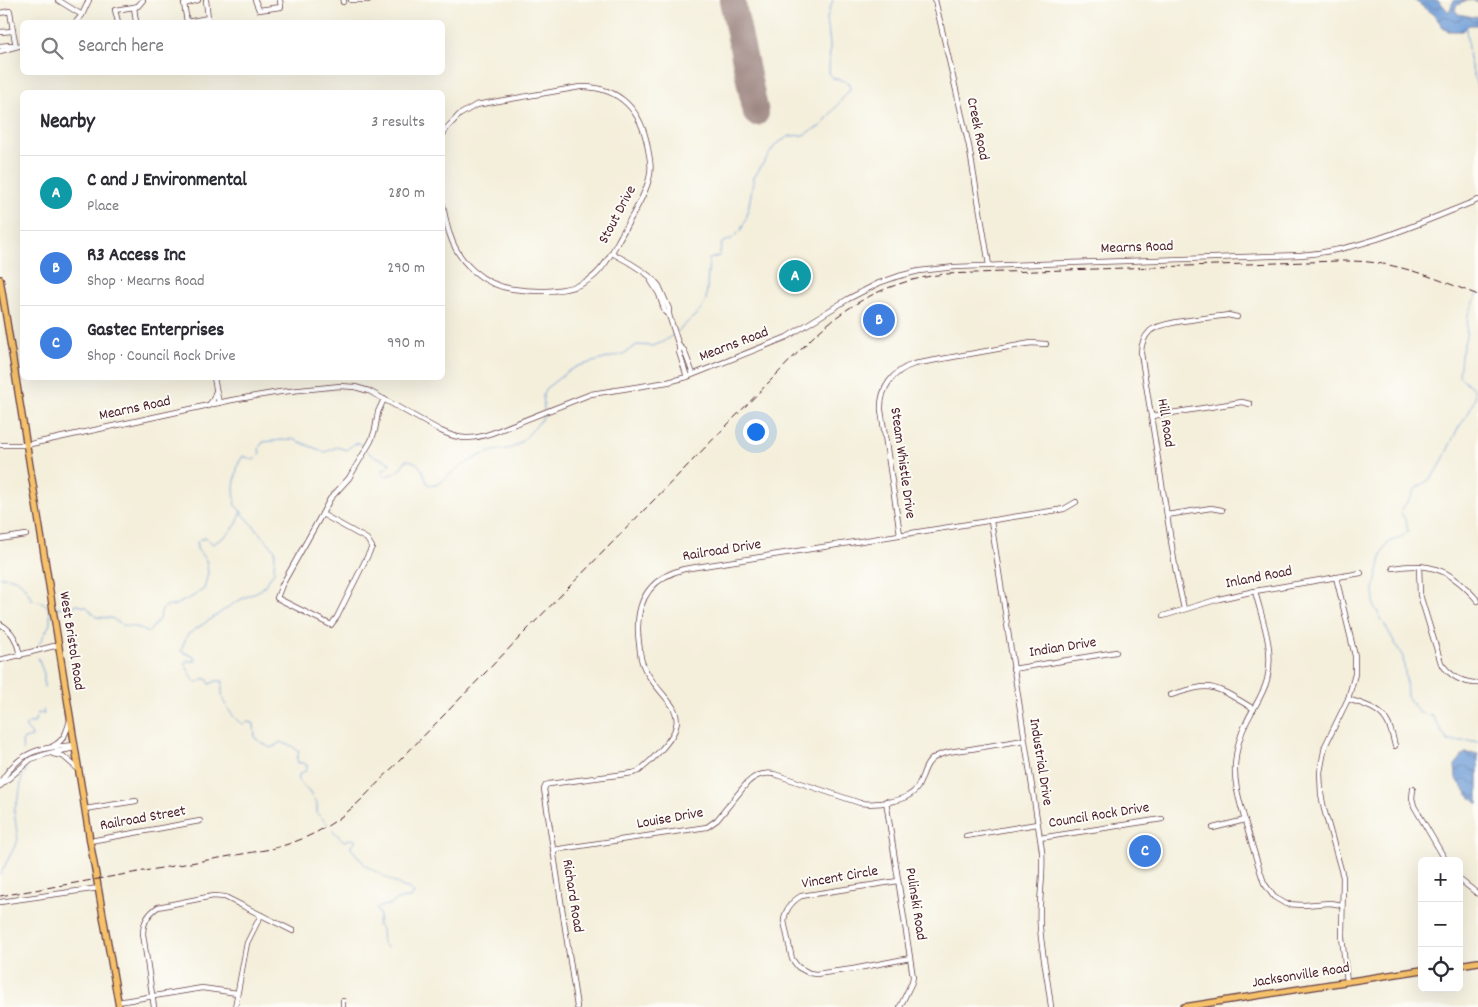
<!DOCTYPE html>
<html lang="en">
<head>
<meta charset="utf-8">
<style>
  body { margin:0; font-family:Dekko,sans-serif; background:#f7f7f7; color:#2b2b33 }
  .controls { position:absolute; right:15px; bottom:15px; display:grid; overflow:hidden; border-radius:8px; box-shadow:0 5px 20px #0002 }
  .controls button { width:45px; height:45px; display:grid; place-items:center; padding:0; border:0; border-bottom:1px solid #e1e1e2; background:#fff; color:#2b2b33; font:25px sans-serif }
  .you { position:absolute; left:755px; top:431px; width:18px; height:18px; margin:-12px; border:4px solid #fff; border-radius:50%; background:#1a73e8; box-shadow:0 0 0 8px #1a73e833 }
  .badge { display:grid; place-items:center; width:32px; height:32px; border-radius:50%; background:#b45309; color:#fff; font-size:16px; font-weight:700 }
  .pin { position:absolute; translate:-50% -50%; border:2px solid #fff; box-shadow:0 1px 5px #0006 }
  .list { margin:0; padding:0; list-style:none }
  h2 { display:flex; justify-content:space-between; align-items:center; height:65px; margin:0; padding:0 20px; font-size:21px }
  h2 small { font-size:16px; font-weight:400; color:#7c7c81 }
  .list li { display:grid; grid-template-columns:32px 1fr auto; gap:15px; align-items:center; box-sizing:border-box; height:75px; padding:0 20px; border-top:1px solid #e1e1e2 }
  .list b { display:block; font-size:19px; white-space:nowrap }
  .list p { margin:0; font-size:16px; white-space:nowrap; color:#7c7c81 }
  .list em { font-size:16px; font-style:normal; color:#7c7c81 }
  .icon { flex:none; width:28px; height:28px; fill:none; stroke:currentColor; stroke-width:2; stroke-linecap:round; stroke-linejoin:round }
  .map { position:relative; flex:none; width:1478px; height:1007px; overflow:hidden }
  .search { position:absolute; background:#fff; box-shadow:0 5px 20px #0002; left:20px; top:20px; width:425px; height:55px; display:flex; align-items:center; gap:12px; box-sizing:border-box; padding:0 18px; border-radius:8px; color:#7c7c81; font-size:19px }
  .panel { position:absolute; background:#fff; box-shadow:0 5px 20px #0002; left:20px; top:90px; width:425px; height:290px; border-radius:8px }
  .map>svg:first-child { display:block }
  .water { fill:url(#water-waves); stroke:#5c5e82 }
  .lines { fill:none; stroke-linecap:round; stroke-linejoin:round }
  .stream { stroke:#6f9ed8; stroke-width:1 }
  .runway { stroke:#9f8783; stroke-width:26 }
  .minor-casing { stroke:#643e45; stroke-width:6 }
  .major-casing { stroke:#643e45; stroke-width:8 }
  .minor { stroke:#fff; stroke-width:4.5 }
  .major { stroke:#f5c16b; stroke-width:5.5 }
  .rail { stroke:#4a1f2b; stroke-width:1; stroke-dasharray:8 4; stroke-linecap:butt }
  .labels { text-anchor:middle; dominant-baseline:central; stroke-width:4; stroke-linejoin:round; paint-order:stroke }
  .street-label { font-size:15px; fill:#4a1f2b; stroke:#fdfcf7 }
</style>
</head>
<body>
<div class="map">
<svg width="1478" height="1007" viewBox="0 0 1478 1007">
  <defs>
    <pattern id="water-waves" width="16" height="10" patternUnits="userSpaceOnUse" patternTransform="scale(1.25)"><rect width="16" height="10" fill="#6f9ed8"/><path d="M0 5q4-4 8 0t8 0" fill="none" stroke="#5d80af"/></pattern>
  </defs>
  <rect width="100%" height="100%" fill="#fdfcf7"/>
  <filter id="ink" filterUnits="userSpaceOnUse"><feTurbulence type="fractalNoise" baseFrequency=".02" numOctaves="2"/><feDisplacementMap in="SourceGraphic" scale="10" xChannelSelector="R" yChannelSelector="G"/><feConvolveMatrix kernelMatrix="1 2 1 2 8 2 1 2 1" color-interpolation-filters="sRGB"/></filter>
  <filter id="wash" filterUnits="userSpaceOnUse"><feTurbulence type="fractalNoise" baseFrequency=".0096" numOctaves="4" result="noise"/><feDisplacementMap in="SourceGraphic" scale="20" xChannelSelector="R" yChannelSelector="G"/><feGaussianBlur stdDeviation="1.12" result="paint"/><feColorMatrix in="noise" values="0 0 0 0 0 0 0 0 0 0 0 0 0 0 0 0 0 1.4 0 .05"/><feComposite in="paint" operator="in"/></filter>
  <g filter="url(#wash)">
    <rect width="100%" height="100%" fill="#f4efdb"/>
    <g class="water">
      <path d="M1414,0H1438L1449,12L1453,2L1455,0H1478V2L1472,0L1461,2L1459,5L1457,4L1455,10L1458,14C1465,15 1471,17 1478,17V25H1469L1463,31H1448L1443,27L1435,16Z"/>
      <polygon points="1465,753 1478,754 1478,804 1469,796 1456,778 1455,765"/>
    </g>
    <g class="lines">
      <g class="stream">
        <polyline points="1466,28 1469,59 1478,90"/>
        <polyline points="1478,293 1468,315 1466,336 1461,356 1459,376 1474,389 1475,398 1469,412 1457,430 1440,466 1430,479 1415,489 1412,496 1400,511 1406,521 1408,532 1401,537 1388,543 1382,553 1374,590 1374,606 1403,657 1406,680 1407,696 1418,712 1432,716 1448,741 1478,741"/>
        <polyline points="676,333 700,311 706,301 709,259 719,256 722,243 733,238 741,230 747,216 754,177 776,144 790,136 803,135 821,126 850,89 848,82 833,78 829,73 830,45 827,18 833,0"/>
        <polyline points="544,410 543,395 545,389 567,372 578,366 623,354 637,345 652,346 661,343 673,335"/>
        <path d="M367,451C372,457 382,458 389,462L390,464L383,470V474L386,476C397,474 401,468 406,460C427,461 423,484 430,485C438,487 445,479 450,474C458,468 477,456 487,453C496,449 509,451 517,445C527,438 535,426 544,417V414"/>
        <path d="M0,577C20,577 23,583 32,600C40,601 47,602 49,611"/>
        <path d="M56,608L77,605L87,607L96,617L111,618L123,625L140,628L148,633L159,619L162,610L166,606H173L192,597L204,589L208,573L206,560L197,549V542L201,539L206,538L213,544C226,536 239,528 241,511"/>
        <polyline points="39,644 50,624 50,611"/>
        <polyline points="38,658 44,674 44,687"/>
        <polyline points="23,751 22,743 24,739 32,737 32,735 26,728 26,725 28,723 34,723 38,713 44,714 43,710"/>
        <path d="M328,824L317,813V804L309,792L298,780L300,773L306,771L307,765L303,763H298L297,758L299,752L292,746L280,742L275,746L270,748L255,738L254,724L249,722L242,724C234,719 222,703 222,693C221,689 223,685 223,681H216L210,684L207,679H202L198,683L194,681L185,664L186,661H196L194,657L181,651L187,635L236,602L262,589L274,572L275,550L235,505L234,487L237,469L239,462L243,456L254,460L260,454L259,448L263,442L292,439L325,452L337,447L346,450L354,444L360,443L364,448"/>
        <polyline points="332,830 344,841 351,839 356,840 351,846 351,848 366,866 403,887 408,888 414,893 411,898 404,898 395,901 392,904 376,908 380,916 377,925 382,929 383,944 388,948"/>
        <polyline points="0,875 18,840 14,811 19,796 22,777 25,774 26,769"/>
      </g>
      <polyline class="runway" points="732,0 756,113"/>
    </g>
  </g>
  <g filter="url(#ink)">
    <g class="lines">
      <defs>
        <g id="minor">
          <polyline points="58,0 82,15"/>
          <polyline points="198,0 184,4 187,22 208,18 206,0"/>
          <polyline points="255,0 259,10 281,7 280,0"/>
          <polyline points="351,0 368,0"/>
          <polyline points="935,0 969,146 989,265"/>
          <polyline points="343,2 344,0"/>
          <polyline points="134,7 138,6 143,0"/>
          <polyline points="0,13 10,11 13,31 0,32"/>
          <polyline points="76,22 82,15 89,0"/>
          <polyline points="118,22 115,10 134,7 136,22"/>
          <polyline points="13,31 16,46"/>
          <polyline points="0,46 10,45 16,46"/>
          <polyline points="0,51 22,45"/>
          <path d="M442,136L447,128L459,115L476,105L580,87C620,86 642,111 648,149C650,159 652,169 649,179C644,199 630,218 621,236C612,252 603,272 587,281C567,293 535,292 513,289C483,285 459,263 450,235C446,225 445,213 442,202"/>
          <polyline points="612,253 630,263 644,272 653,279 659,286 669,309 669,315 679,346 679,352 687,377"/>
          <polyline points="651,278 651,281 659,294 665,312 669,315"/>
          <polyline points="679,346 684,350 693,374"/>
          <polyline points="214,378 219,403"/>
          <polyline points="208,406 213,400 216,391"/>
          <polyline points="1152,416 1242,402 1250,404"/>
          <path d="M0,445H26L49,440L232,400L280,392L340,386L355,387L369,391L441,431C460,440 472,440 492,433L591,394L668,382L687,377L787,337L848,299L879,283L899,276L919,271L955,267L1301,255C1363,250 1420,223 1478,200"/>
          <polygon points="322,514 367,539 372,547 337,617 331,625 277,598 282,585"/>
          <polyline points="322,514 330,499 349,478 371,441 375,430 378,412 384,399"/>
          <polyline points="1167,515 1211,508 1222,510"/>
          <path d="M991,521L1042,851C1044,878 1038,901 1040,927C1042,954 1048,980 1051,1007"/>
          <path d="M900,534L881,410C880,388 893,371 914,364L1031,343L1046,344"/>
          <polyline points="0,539 26,535"/>
          <path d="M1419,566L1420,595L1441,663C1450,676 1463,683 1478,683"/>
          <path d="M1393,568C1433,561 1453,572 1478,601"/>
          <polyline points="1336,577 1355,656 1355,674 1348,699 1325,746 1320,772 1321,794 1324,809 1343,877 1342,937 1347,982"/>
          <path d="M1255,591C1262,620 1275,649 1267,680C1263,695 1254,707 1247,721C1240,735 1236,750 1235,765C1234,785 1240,802 1245,821C1251,842 1257,862 1264,883L1274,897L1286,904L1304,905L1330,903L1342,905"/>
          <path d="M1184,609L1176,572L1141,353C1141,345 1144,337 1150,331C1162,321 1210,318 1228,315L1237,317"/>
          <polyline points="1163,616 1219,599 1255,591 1361,573"/>
          <path d="M0,624C13,631 17,641 20,656"/>
          <polyline points="0,660 58,645"/>
          <polyline points="1013,669 1116,652"/>
          <path d="M1171,695C1182,692 1194,687 1206,687C1221,687 1241,702 1254,709"/>
          <path d="M1348,699C1360,703 1379,708 1386,720C1391,727 1393,737 1395,746"/>
          <path d="M53,746C64,741 67,731 70,720"/>
          <polyline points="53,754 63,756 78,769"/>
          <path d="M0,783C20,750 39,748 75,745"/>
          <polyline points="0,786 31,759 50,753 75,748"/>
          <polyline points="1413,789 1412,798 1414,806 1446,861"/>
          <polyline points="886,801 913,977 912,982 900,1007"/>
          <polyline points="85,809 136,801"/>
          <polyline points="1213,828 1245,820"/>
          <polyline points="966,836 1037,824"/>
          <polyline points="1040,838 1162,819"/>
          <polyline points="90,841 200,821"/>
          <path d="M553,850L707,827L717,820L747,783C755,775 763,772 774,774L860,803C876,805 908,802 917,788C924,776 924,762 937,756C947,751 960,750 971,749C988,746 1006,743 1024,740"/>
          <polyline points="1459,879 1478,894"/>
          <path d="M898,881L801,896C791,902 785,910 784,921L792,959L798,967L809,973L816,974L853,969L910,958"/>
          <polyline points="0,902 99,888"/>
          <polyline points="343,1001 343,1007"/>
          <polyline points="118,1002 202,988 237,993"/>
          <path d="M154,1007L143,934C143,922 149,913 158,907L213,896L225,897L293,931"/>
          <polyline points="235,1007 247,943 261,915"/>
          <path d="M577,1007L544,789L546,785L549,784L633,773L639,771C650,762 674,739 676,726C678,719 676,713 673,707C663,693 647,678 642,662C640,656 640,649 639,643C634,606 646,579 684,569L1064,509L1076,502"/>
        </g>
        <g id="major">
          <polyline points="0,279 90,841 119,1007"/>
          <polyline points="1459,965 1478,962"/>
          <polyline points="1184,1007 1422,970"/>
        </g>
      </defs>
      <use href="#minor" class="minor-casing"/>
      <use href="#major" class="major-casing"/>
      <use href="#minor" class="minor"/>
      <use href="#major" class="major"/>
      <path class="rail" d="M0,896L271,849C307,840 335,825 362,799L814,336C853,300 891,281 944,274L1338,261C1351,261 1364,261 1377,263C1412,268 1445,282 1478,295"/>
    </g>
  </g>
  <g class="labels">
    <g class="street-label">
      <text transform="translate(977 129) rotate(78)">Creek Road</text>
      <text transform="translate(618 215) rotate(-62)">Stout Drive</text>
      <text transform="translate(1137 248) rotate(-2)">Mearns Road</text>
      <text transform="translate(734 345) rotate(-21)">Mearns Road</text>
      <text transform="translate(135 409) rotate(-12)">Mearns Road</text>
      <text transform="translate(1165 423) rotate(81)">Hill Road</text>
      <text transform="translate(902 463) rotate(82)">Steam Whistle Drive</text>
      <text transform="translate(722 551) rotate(-9)">Railroad Drive</text>
      <text transform="translate(1259 578) rotate(-11)">Inland Road</text>
      <text transform="translate(71 641) rotate(81)">West Bristol Road</text>
      <text transform="translate(1063 648) rotate(-9)">Indian Drive</text>
      <text transform="translate(1040 762) rotate(81)">Industrial Drive</text>
      <text transform="translate(1099 816) rotate(-9)">Council Rock Drive</text>
      <text transform="translate(143 819) rotate(-10)">Railroad Street</text>
      <text transform="translate(670 819) rotate(-10)">Louise Drive</text>
      <text transform="translate(840 878) rotate(-10)">Vincent Circle</text>
      <text transform="translate(572 896) rotate(81)">Richard Road</text>
      <text transform="translate(915 904) rotate(81)">Pulinski Road</text>
      <text transform="translate(1301 976) rotate(-9)">Jacksonville Road</text>
    </g>
  </g>
</svg>
<div class="controls">
<button>+</button>
<button>−</button>
<button><svg class="icon" aria-label="locate" viewBox="0 0 24 24"><circle cx="12" cy="12" r="6"/><path d="M12 2v4M12 18v4M2 12h4M18 12h4"/></svg></button>
</div>
<div class="you"></div>
<div class="pin badge" style="left:795px;top:276px;background:#0f9aa8">A</div>
<div class="pin badge" style="left:879px;top:320px;background:#3f7fe0">B</div>
<div class="pin badge" style="left:1145px;top:851px;background:#3f7fe0">C</div>
<div class="search"><svg class="icon" aria-label="search" viewBox="0 0 24 24"><circle cx="10" cy="10" r="6"/><path d="M15 15l6 6"/></svg>Search here</div>
<section class="panel">
<h2>Nearby<small>3 results</small></h2>
<ul class="list">
<li><span class="badge" style="background:#0f9aa8">A</span><div><b>C and J Environmental</b><p>Place</p></div><em>280 m</em></li>
<li><span class="badge" style="background:#3f7fe0">B</span><div><b>R3 Access Inc</b><p>Shop · Mearns Road</p></div><em>290 m</em></li>
<li><span class="badge" style="background:#3f7fe0">C</span><div><b>Gastec Enterprises</b><p>Shop · Council Rock Drive</p></div><em>990 m</em></li>
</ul>
</section>
</div>
</body>
</html>
